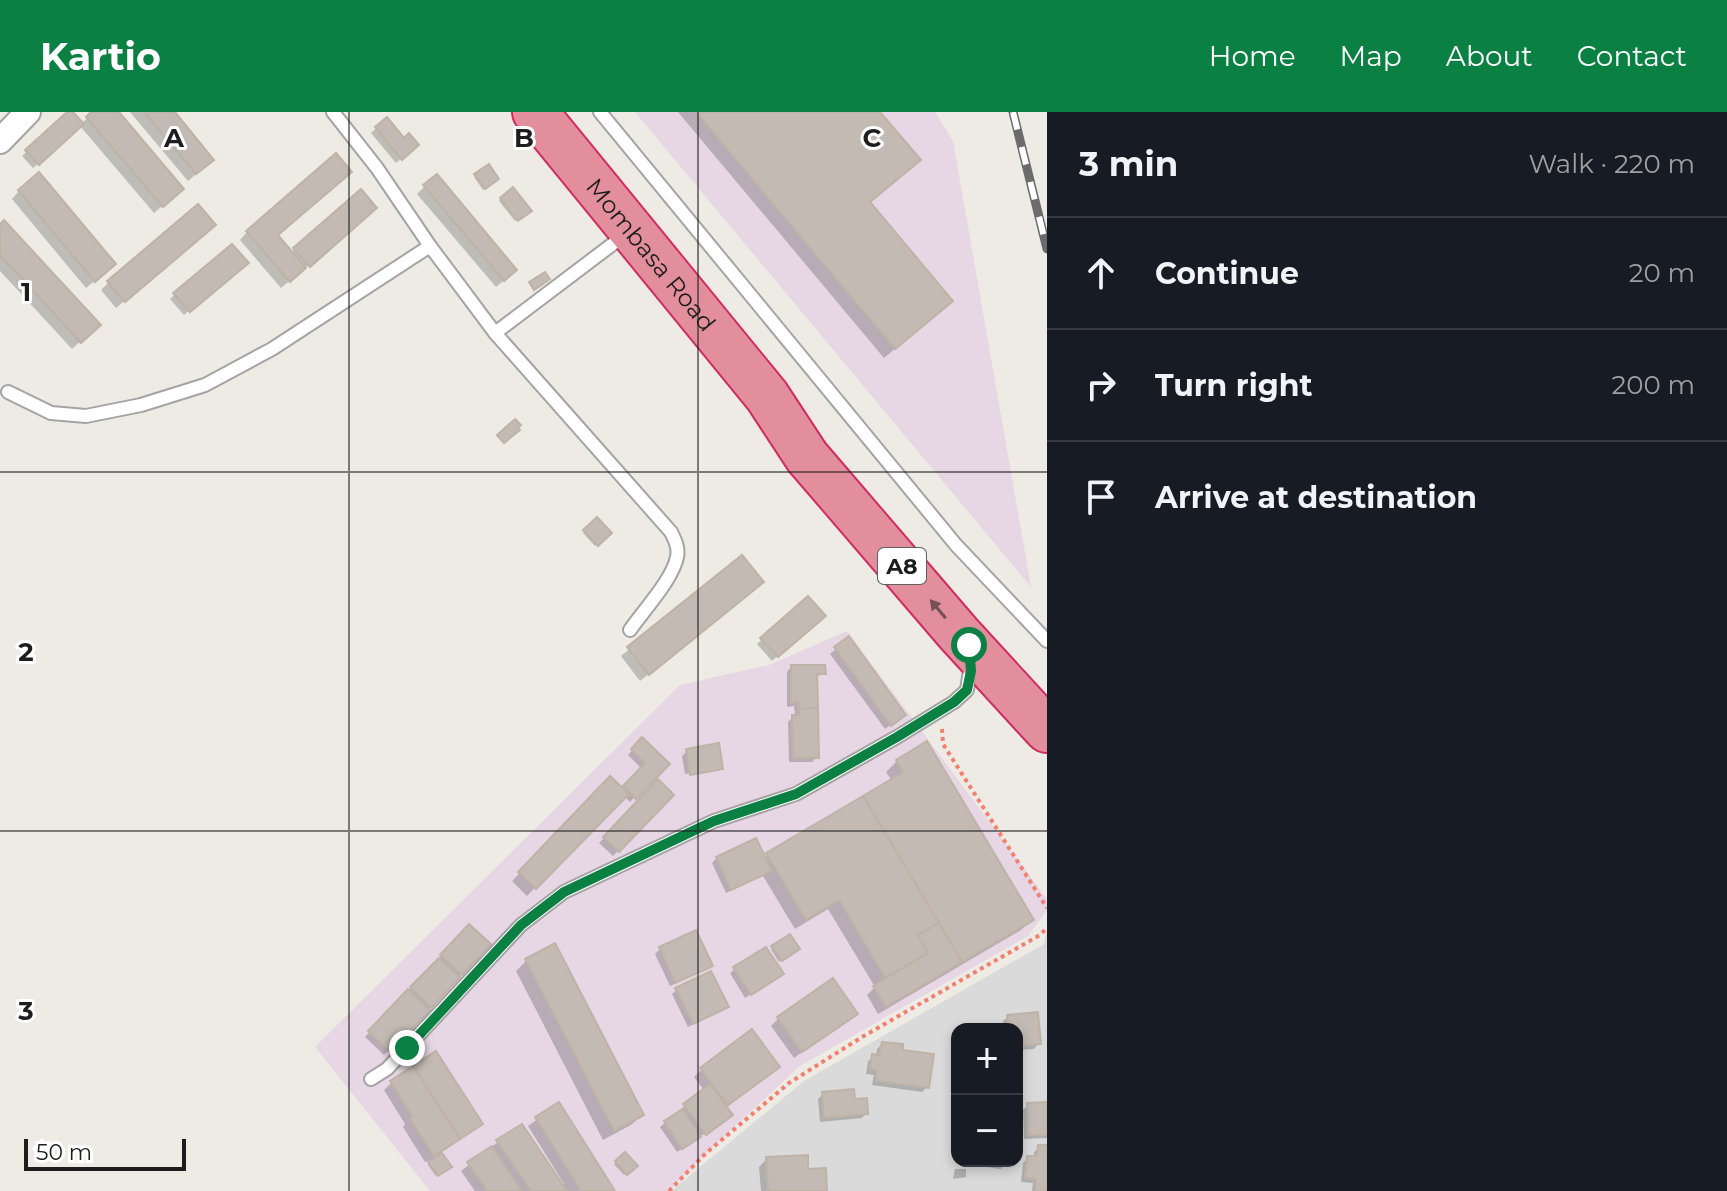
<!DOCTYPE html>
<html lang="en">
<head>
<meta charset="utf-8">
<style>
  body { margin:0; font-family:Montserrat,sans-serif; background:#20242c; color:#f1f3f6 }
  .controls { position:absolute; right:24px; bottom:24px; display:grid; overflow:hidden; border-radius:16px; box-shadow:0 4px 12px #0003 }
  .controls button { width:72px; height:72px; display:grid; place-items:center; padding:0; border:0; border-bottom:2px solid #363941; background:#171b24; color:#f1f3f6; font:40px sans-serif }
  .scale { position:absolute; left:24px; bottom:20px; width:162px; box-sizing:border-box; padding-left:8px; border:4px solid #1d1d1d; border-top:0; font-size:22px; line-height:28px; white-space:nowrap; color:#1d1d1d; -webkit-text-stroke:6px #fff; paint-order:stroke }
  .stop { position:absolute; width:24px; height:24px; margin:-18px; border:6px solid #0b8043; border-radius:50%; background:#fff }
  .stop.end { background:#0b8043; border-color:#fff; box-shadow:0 2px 8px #0008 }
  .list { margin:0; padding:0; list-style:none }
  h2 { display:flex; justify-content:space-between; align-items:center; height:104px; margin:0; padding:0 32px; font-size:34px }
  h2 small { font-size:26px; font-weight:400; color:#9ea1a6 }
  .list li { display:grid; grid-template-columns:52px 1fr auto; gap:24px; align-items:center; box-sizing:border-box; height:112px; padding:0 32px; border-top:2px solid #363941 }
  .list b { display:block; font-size:30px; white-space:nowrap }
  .list em { font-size:26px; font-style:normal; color:#9ea1a6 }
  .icon { flex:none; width:44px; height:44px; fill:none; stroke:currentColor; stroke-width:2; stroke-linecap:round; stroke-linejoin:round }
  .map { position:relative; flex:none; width:1047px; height:1079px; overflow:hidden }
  header { display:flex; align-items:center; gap:48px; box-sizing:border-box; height:112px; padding:0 40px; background:#0b8043; color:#fff }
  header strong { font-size:38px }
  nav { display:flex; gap:44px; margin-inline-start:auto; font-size:28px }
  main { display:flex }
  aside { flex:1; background:#171b24 }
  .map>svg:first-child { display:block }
  .residential { fill:#dbdada; fill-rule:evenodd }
  .industrial { fill:#e7d6e3 }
  .shadow { fill:#0003 }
  .building { fill:#c2bab3; stroke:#bfb2a7; stroke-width:2 }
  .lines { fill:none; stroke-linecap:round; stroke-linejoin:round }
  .lane-casing { stroke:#a4a4a4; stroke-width:16 }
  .street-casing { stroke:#a4a4a4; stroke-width:28 }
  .highway-casing { stroke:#d02c62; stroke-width:48 }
  .path { stroke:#f37f70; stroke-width:4; stroke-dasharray:4 4; stroke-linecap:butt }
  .lane { stroke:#fff; stroke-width:12 }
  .street { stroke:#fff; stroke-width:24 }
  .highway { stroke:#e28e9d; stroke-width:44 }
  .rail-casing { stroke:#6b6b6b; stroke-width:9 }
  .rail { stroke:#fff; stroke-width:6; stroke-dasharray:18; stroke-linecap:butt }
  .oneway { fill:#765057 }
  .route { stroke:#0b8043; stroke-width:10 }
  .grid { fill:none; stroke:#1d1d1d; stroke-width:2; stroke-opacity:0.55 }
  .labels { text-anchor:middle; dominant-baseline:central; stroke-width:6; stroke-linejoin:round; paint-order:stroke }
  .shield { fill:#fff; stroke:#616161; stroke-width:2 }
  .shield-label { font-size:22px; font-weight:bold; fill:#1d1d1d }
  .street-label { font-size:24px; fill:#1d1d1d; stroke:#fff }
  .grid-label { font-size:26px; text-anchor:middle; font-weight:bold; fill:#1d1d1d; stroke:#fff; stroke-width:6; stroke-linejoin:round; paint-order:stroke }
</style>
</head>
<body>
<header>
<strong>Kartio</strong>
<nav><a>Home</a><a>Map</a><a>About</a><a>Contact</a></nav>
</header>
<main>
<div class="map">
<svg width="1047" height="1079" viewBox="0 0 1047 1079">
  <rect width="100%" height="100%" fill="#eeebe4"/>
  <path class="residential" d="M1047,817V1079H671L804,969L1044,832ZM957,917H1017V1049H957Z"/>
  <g class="industrial">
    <polygon points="635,0 935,0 953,29 1031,475"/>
    <polygon points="847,519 1047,787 1047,798 1028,824 800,954 705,1042 669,1079 430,1079 315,935 680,573 769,553"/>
  </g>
  <g class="shadow">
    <polygon points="70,0 81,12 94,0 116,0 174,84 154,101 80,14 33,56 22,44"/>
    <polygon points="130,0 172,0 204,55 188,69"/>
    <polygon points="678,0 878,0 868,91 940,199 884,246"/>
    <polygon points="386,8 412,38 396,51 371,21"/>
    <polygon points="488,55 497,67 483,78 474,65"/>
    <polygon points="425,74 507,166 496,175 417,82"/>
    <polygon points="513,78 529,98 515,109 499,89"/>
    <polygon points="19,79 106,160 86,176 12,87"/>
    <polygon points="360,80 367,104 281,176 240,128 247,120 276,124 291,141"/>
    <polygon points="0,115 98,213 72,237 0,159"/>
    <polygon points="205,121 116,196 101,178 109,170"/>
    <polygon points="241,155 184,203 170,187 175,182"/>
    <polygon points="597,408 609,421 595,434 583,421"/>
    <polygon points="742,446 754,478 640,569 621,544"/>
    <polygon points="808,486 818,508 772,549 757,532"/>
    <polygon points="849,527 899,607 885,617 830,542"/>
    <polygon points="791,555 824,561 815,566 817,645 812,650 789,650 788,610 795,603 794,594 787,595 787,560"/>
    <polygon points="642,628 667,652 630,690 624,684 527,784 512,769 610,667 621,678 642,657 628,643"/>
    <polygon points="687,639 721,657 718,659 718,656 685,662 682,644"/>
    <polygon points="897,649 1032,808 1021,818 878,902 867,883 875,875 828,797 795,817 763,764 726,781 712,751 717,746 764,746 892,669 886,660"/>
    <polygon points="658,670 671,683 613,744 599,731"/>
    <polygon points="469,815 461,862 384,943 365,925"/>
    <polygon points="772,836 796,838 779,850 771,837"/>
    <polygon points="660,837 710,853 705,858 670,874 655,842"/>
    <polygon points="526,849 642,1003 631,1013 603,1028 516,859"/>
    <polygon points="735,857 781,862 745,886 730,861"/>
    <polygon points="677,878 726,895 688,915 672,882"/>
    <polygon points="855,902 794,946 771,914 779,906"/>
    <polygon points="1008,905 1038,932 1034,937 1017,938 1017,917 1004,917 1003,909"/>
    <polygon points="882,932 900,939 927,975 922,980 872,973 874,963 866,962 868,949 876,944 877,937"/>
    <polygon points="702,957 769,962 724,995 725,1008 677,1040 660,1015 704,978 694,965"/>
    <polygon points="391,971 481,1012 440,1041 450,1055 436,1064 428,1053 436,1046 425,1050 403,1015 405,1012 384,978"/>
    <polygon points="823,982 853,989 866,1001 862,1006 820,1010 818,987"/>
    <polygon points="559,992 613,1079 475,1079 461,1059 498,1030 561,1074 564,1072 528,1014"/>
    <polygon points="1028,993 1047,993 1047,1026 1024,1027 1023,998"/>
    <polygon points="1039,1035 1047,1035 1047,1079 1032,1079 1033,1071 1021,1070 1023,1051 1028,1046 1034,1046 1034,1040"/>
    <polygon points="625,1043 635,1054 624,1063 614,1052"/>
    <polygon points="767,1047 806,1059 825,1079 761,1079 759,1055"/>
    <polygon points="958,1049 1006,1049 1001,1057 958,1051"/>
    <polygon points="955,1057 966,1057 966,1065 953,1067"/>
  </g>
  <g class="building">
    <polygon points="67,0 73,0 84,12 39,53 25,38"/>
    <polygon points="91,0 119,0 184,77 163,95 86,5"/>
    <polygon points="144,0 175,0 214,48 196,62"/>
    <polygon points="696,0 880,0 921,48 870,90 953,189 895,237"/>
    <polygon points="387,5 404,26 409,21 419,33 402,48 375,15"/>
    <polygon points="336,41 352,60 278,123 306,156 290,170 246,119"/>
    <polygon points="489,52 499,67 485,77 474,62"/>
    <polygon points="39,60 116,152 95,170 18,78"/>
    <polygon points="437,62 517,158 504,169 423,73"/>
    <polygon points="513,75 532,99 518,109 500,86"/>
    <polygon points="361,77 377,96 310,155 293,136"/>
    <polygon points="198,92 216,113 125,190 107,169"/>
    <polygon points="4,108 101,213 81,231 0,143 0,112"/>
    <polygon points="232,132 249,151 190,200 173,181"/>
    <polygon points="545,160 550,167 534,178 529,170"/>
    <polygon points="515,307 521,313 518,316 520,318 504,331 497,323"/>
    <polygon points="597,405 612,421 598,434 583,418"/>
    <polygon points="742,443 764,470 649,563 627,535"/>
    <polygon points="808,484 826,504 778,545 760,526"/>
    <polygon points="849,524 906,603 891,614 834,535"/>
    <polygon points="791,553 825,553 826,562 817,562 818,596 799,597 798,590 791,591"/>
    <polygon points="818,596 819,646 793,646 792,603 799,603 799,597"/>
    <polygon points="642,625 670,652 636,687 623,674 645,651 631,637"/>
    <polygon points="927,629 1034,808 962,850 863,684 903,660 896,648"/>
    <polygon points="719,631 723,657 690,663 686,637"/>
    <polygon points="610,664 629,682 536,777 518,760"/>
    <polygon points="658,667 674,683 619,740 603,725"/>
    <polygon points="863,684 939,811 918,823 928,841 885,866 839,788 806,808 766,741"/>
    <polygon points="756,726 772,759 731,778 716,745"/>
    <polygon points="939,811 962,850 886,895 873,874 928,841 918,823"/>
    <polygon points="469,812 491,832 462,863 440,843"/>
    <polygon points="696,818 713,854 675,871 659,835"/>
    <polygon points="790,822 800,837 782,849 771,834"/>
    <polygon points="555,831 644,1003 614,1019 525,847"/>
    <polygon points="766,835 784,862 751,883 733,855"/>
    <polygon points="439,846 460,865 431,896 410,875"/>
    <polygon points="711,859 729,895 693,912 675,876"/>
    <polygon points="833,866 858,902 802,940 777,905"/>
    <polygon points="408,877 430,898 390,940 368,919"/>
    <polygon points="1038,900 1041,932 1017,935 1017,917 1008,917 1007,903"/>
    <polygon points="752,917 780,955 728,993 700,956"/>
    <polygon points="882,930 903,932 903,938 934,942 929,976 876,969 877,958 870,957 872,942 879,943"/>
    <polygon points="436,939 483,1012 460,1027 413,954"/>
    <polygon points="413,954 460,1027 434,1044 409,1006 412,1004 390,969"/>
    <polygon points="710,972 733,1003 706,1023 683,992"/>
    <polygon points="854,977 855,987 867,986 868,1002 824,1006 822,980"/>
    <polygon points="559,990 615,1079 581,1079 535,1005"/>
    <polygon points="1047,990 1047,1023 1028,1023 1027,991"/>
    <polygon points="683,997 701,1025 682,1037 664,1009"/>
    <polygon points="522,1012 567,1079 531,1079 496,1028"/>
    <polygon points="1038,1033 1047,1033 1047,1079 1035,1079 1036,1067 1025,1066 1027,1044 1037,1044"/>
    <polygon points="492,1034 522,1079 487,1079 467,1050"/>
    <polygon points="625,1040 638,1054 627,1063 615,1049"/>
    <polygon points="442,1041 452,1055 438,1064 428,1050"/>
    <polygon points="808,1043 808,1057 826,1056 827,1079 768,1079 766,1045"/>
  </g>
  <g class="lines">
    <defs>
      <g id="lane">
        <polyline points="333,0 377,56 430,134"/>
        <polyline points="600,0 956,433 1047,529"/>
        <path d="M495,221L671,420C675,428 679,436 677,445C673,467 643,499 630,518"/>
        <polyline points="8,280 51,301 86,304 141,293 205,273 272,237 430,134 495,221 626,122"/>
        <polyline points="371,967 387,957 521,813 564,780 714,709 796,682 897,625 954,590 967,578 971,552"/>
      </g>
      <polyline id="street" points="0,29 28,0"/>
      <g id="highway">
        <path id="s1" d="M535,0L767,284L807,345L959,522L1047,618"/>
      </g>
    </defs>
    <use href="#lane" class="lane-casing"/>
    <use href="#street" class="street-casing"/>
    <use href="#highway" class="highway-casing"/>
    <g class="path">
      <polyline points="942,617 943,632 1047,796"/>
      <polyline points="669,1079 705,1042 789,971 862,925 1040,823 1047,816"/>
    </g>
    <use href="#lane" class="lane"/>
    <use href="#street" class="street"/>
    <use href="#highway" class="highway"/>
    <defs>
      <polyline id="rail" points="1013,0 1047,137"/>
    </defs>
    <use href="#rail" class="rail-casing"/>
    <use href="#rail" class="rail"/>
  </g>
  <defs><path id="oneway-solid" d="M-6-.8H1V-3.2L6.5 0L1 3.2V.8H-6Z" transform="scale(2)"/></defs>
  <use class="oneway" href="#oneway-solid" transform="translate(938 497) rotate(-130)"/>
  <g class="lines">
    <polyline class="route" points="407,936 521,813 564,780 714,709 796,682 897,625 954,590 967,578 971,559 969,533"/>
  </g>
  <path class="grid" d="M349,0V1079M698,0V1079M0,360H1047M0,719H1047"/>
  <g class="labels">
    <rect class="shield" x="878" y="436" width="48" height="36" rx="6"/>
    <g class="shield-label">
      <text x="902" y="454">A8</text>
    </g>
    <g class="street-label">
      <text stroke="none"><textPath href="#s1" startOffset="184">Mombasa Road</textPath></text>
    </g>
  </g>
  <g class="grid-label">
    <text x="174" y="35">A</text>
    <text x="524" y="35">B</text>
    <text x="872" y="35">C</text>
    <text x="26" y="189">1</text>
    <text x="26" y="549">2</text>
    <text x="26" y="908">3</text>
  </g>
</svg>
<div class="controls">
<button>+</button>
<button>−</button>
</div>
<div class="scale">50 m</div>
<div class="stop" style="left:969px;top:533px"></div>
<div class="stop end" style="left:407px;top:936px"></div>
</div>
<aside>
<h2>3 min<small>Walk · 220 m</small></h2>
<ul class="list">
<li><svg class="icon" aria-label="ahead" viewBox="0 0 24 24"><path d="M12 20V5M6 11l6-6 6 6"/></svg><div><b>Continue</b></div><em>20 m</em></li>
<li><svg class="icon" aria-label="right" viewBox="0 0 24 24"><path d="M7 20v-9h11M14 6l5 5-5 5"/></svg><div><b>Turn right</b></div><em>200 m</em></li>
<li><svg class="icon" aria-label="arrive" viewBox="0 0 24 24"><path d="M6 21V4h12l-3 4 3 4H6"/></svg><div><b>Arrive at destination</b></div></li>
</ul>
</aside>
</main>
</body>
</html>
